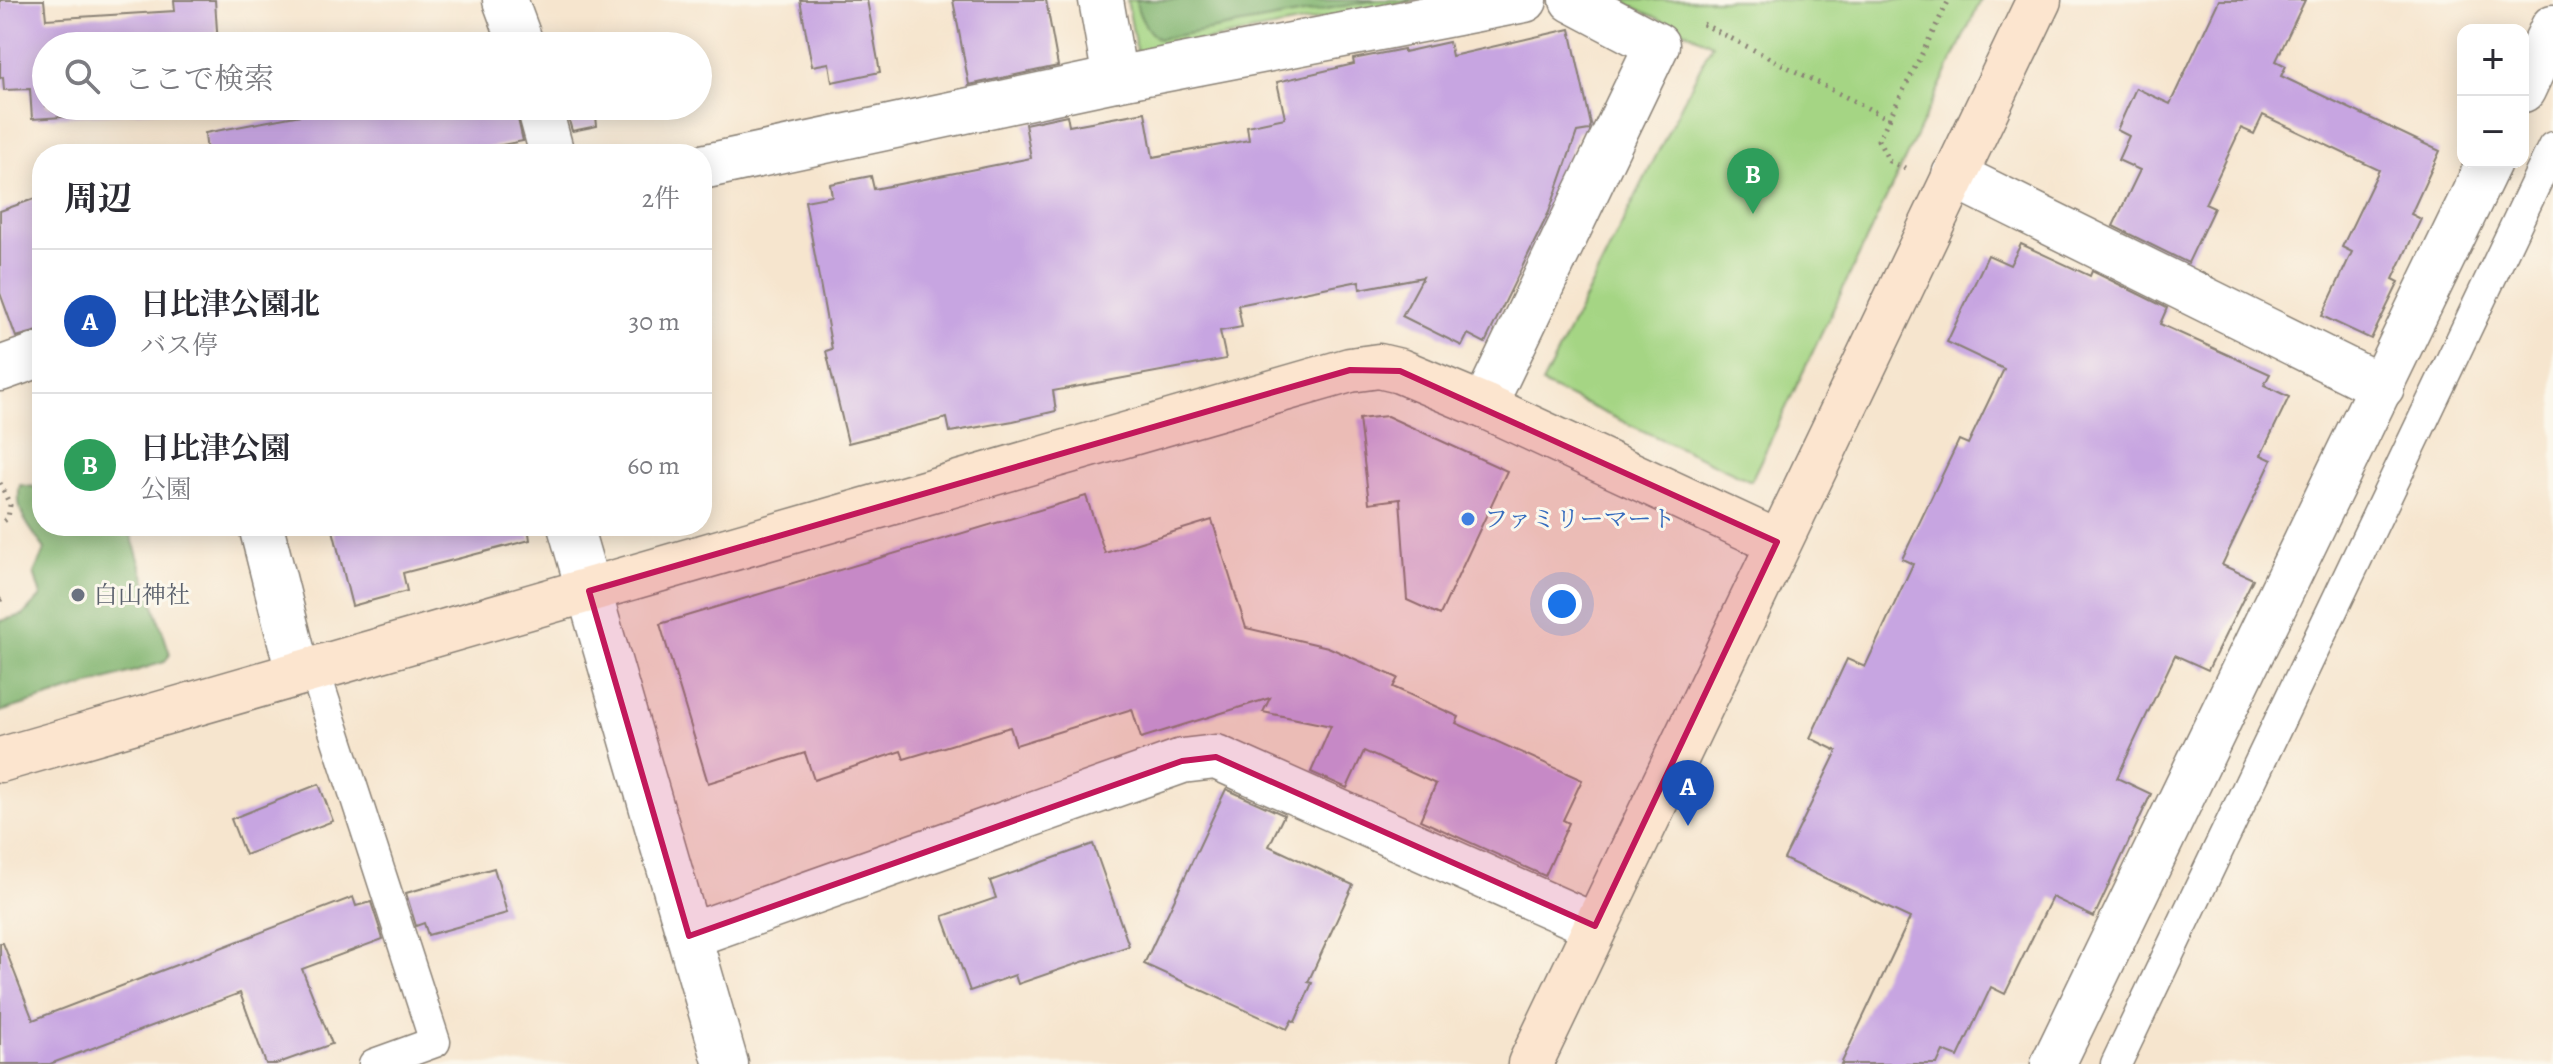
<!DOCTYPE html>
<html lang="ja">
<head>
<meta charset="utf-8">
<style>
  body { margin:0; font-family:Alegreya,"Noto Serif JP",serif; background:#f7f7f7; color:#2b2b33 }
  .controls { position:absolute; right:24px; top:24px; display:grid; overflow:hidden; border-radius:16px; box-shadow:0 4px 20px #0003 }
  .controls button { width:72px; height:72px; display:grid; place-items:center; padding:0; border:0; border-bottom:2px solid #e1e1e2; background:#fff; color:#2b2b33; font:40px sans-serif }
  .you { position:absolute; left:1562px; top:604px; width:28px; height:28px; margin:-20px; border:6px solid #fff; border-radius:50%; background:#1a73e8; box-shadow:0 0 0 12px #1a73e833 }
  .badge { display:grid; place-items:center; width:52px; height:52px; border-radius:50%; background:#d1495b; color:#fff; font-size:26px; font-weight:700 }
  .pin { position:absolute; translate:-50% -66px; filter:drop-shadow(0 2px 4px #0008) }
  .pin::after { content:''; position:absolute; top:42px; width:28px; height:24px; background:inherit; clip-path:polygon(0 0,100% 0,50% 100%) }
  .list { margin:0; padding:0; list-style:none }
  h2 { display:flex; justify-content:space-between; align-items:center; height:104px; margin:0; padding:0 32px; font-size:34px }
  h2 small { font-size:26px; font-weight:400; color:#7c7c81 }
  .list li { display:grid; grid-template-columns:52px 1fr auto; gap:24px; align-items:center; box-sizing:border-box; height:144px; padding:0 32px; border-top:2px solid #e1e1e2 }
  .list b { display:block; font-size:30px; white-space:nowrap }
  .list p { margin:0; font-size:26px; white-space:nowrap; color:#7c7c81 }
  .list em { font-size:26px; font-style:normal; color:#7c7c81 }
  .icon { flex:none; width:44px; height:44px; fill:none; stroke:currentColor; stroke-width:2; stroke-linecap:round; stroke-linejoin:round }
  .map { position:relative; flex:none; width:2553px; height:1064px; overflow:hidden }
  .search { position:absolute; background:#fff; box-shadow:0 4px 20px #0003; left:32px; top:32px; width:680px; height:88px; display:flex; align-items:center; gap:20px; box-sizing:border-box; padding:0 28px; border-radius:44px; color:#7c7c81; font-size:30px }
  .panel { position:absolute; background:#fff; box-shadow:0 4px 20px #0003; left:32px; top:144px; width:680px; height:392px; border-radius:32px }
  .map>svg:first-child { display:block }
  .green { fill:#a5d584; stroke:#607850; stroke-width:2 }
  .forest { fill:#84b672; stroke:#506947; stroke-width:2 }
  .building { fill:#c7a5e1 }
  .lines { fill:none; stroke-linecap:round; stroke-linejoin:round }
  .lane-casing { stroke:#898075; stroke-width:33 }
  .street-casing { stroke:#898075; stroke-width:47 }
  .secondary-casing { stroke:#898075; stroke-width:47 }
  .path { stroke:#898075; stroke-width:5; stroke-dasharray:2 6; stroke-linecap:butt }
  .lane { stroke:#fff; stroke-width:30 }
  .street { stroke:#fff; stroke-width:44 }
  .secondary { stroke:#fce5cf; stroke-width:44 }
  .marked { fill:#c2185b; fill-opacity:0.2; stroke:#c2185b; stroke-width:6; stroke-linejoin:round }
  .shop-dot { fill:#3f7fe0; stroke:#fbf7ec; stroke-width:3 }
  .worship-dot { fill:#6b7280; stroke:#fbf7ec; stroke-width:3 }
  .labels { text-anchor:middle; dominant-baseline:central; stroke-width:6; stroke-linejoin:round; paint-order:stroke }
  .shop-label { font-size:24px; fill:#366cbe; stroke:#fbf7ec; text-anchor:start }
  .worship-label { font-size:24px; fill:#5b616d; stroke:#fbf7ec; text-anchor:start }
</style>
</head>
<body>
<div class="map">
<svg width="2553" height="1064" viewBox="0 0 2553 1064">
  <rect width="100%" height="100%" fill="#fbf7ec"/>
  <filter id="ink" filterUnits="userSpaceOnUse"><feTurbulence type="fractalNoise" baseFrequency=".0125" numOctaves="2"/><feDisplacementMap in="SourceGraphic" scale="16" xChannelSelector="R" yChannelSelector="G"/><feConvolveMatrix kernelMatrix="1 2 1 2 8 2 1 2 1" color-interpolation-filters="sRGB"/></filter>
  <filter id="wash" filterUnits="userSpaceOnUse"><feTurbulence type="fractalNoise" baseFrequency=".006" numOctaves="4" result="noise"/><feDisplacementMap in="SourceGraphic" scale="32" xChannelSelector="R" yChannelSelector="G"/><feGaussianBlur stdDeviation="1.8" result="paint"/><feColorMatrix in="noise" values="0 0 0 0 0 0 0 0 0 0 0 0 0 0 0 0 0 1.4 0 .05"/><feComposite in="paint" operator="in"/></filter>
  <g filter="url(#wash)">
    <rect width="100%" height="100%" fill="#f6e5ce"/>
    <g class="green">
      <polygon points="1127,0 1418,0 1137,54"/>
      <polygon points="1619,0 1981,0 1751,481 1542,384 1712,44"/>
    </g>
    <g class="forest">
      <path d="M1136,0H1377L1159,39C1147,33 1137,13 1136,0Z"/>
      <path d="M20,485L35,487L42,499V526H128L170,654L165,662L0,712V621L23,615L41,596L34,573L45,549C30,528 14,512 20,485Z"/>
    </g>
    <g id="blocks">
      <g class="building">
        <polygon points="0,0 44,0 46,19 175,11 174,0 215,0 218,46 46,46 46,106 223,107 32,119 30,89 4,90 3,77 0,78"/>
        <polygon points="800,0 867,0 880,72 832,82 829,63 812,66"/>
        <polygon points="953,0 1046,0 1058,66 969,85"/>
        <polygon points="2219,0 2305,0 2276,61 2286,66 2281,76 2440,151 2411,214 2421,219 2393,279 2399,282 2371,339 2322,316 2352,252 2342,247 2379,170 2263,115 2254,134 2241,128 2205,204 2214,208 2188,263 2113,226 2140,170 2118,160 2129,136 2117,130 2136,88 2170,104"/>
        <polygon points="1570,29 1591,125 1589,130 1577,132 1549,212 1485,343 1468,334 1462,346 1402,316 1423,277 1360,289 1359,281 1238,305 1242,327 1220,331 1226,359 1053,391 1056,411 1013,421 950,432 947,418 848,443 826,351 832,349 805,201 832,196 830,184 871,176 874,189 1031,158 1025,124 1067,115 1069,126 1145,112 1153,157 1249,140 1247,126 1285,118 1277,82 1354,64 1353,59 1404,49 1404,52 1449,42 1452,56"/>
        <polygon points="348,106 515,106 523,141 455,154 207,154 205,133"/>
        <polygon points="565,106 595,106 597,126 572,131"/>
        <polygon points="42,196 42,330 16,337 0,293 0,211"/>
        <polygon points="2021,244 2090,276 2092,271 2167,308 2160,324 2270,374 2264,385 2289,397 2261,455 2272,460 2222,565 2253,579 2208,670 2175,655 2117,778 2151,794 2094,917 2052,897 2005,994 1991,987 1958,1057 1943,1051 1937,1064 1841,1064 1910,918 1784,859 1837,751 1810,738 1847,659 1865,667 1913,564 1902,559 1959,440 1968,444 2004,369 1947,342 1988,255 2010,265"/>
        <polygon points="1387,416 1507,471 1440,615 1407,600 1400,499 1369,503 1359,419"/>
        <polygon points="1086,496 1105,553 1212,520 1246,628 1328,647 1398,678 1393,687 1459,717 1456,723 1582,780 1563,820 1569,823 1545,876 1420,820 1436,784 1364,751 1347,788 1311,772 1331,726 1263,712 1270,698 1141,738 1132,709 1016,745 1010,727 904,759 901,751 814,780 805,753 708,783 660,624"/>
        <polygon points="332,526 528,526 530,540 403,573 407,591 352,606"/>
        <polygon points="319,784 333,821 245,855 231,819"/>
        <polygon points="1226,789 1284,815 1269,846 1353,885 1308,982 1312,983 1295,1022 1292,1020 1287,1029 1144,964"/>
        <polygon points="1093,844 1129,946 1018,984 1015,975 970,991 943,916 996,898 990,881"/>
        <polygon points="494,868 507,913 428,935 424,923 416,926 406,893"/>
        <polygon points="353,897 356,906 371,902 383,939 302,969 332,1044 276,1064 266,1064 240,993 50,1064 0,1064 0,943 3,943 33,1020"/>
      </g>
    </g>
  </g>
  <g filter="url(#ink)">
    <use href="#blocks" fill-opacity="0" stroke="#898075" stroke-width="2"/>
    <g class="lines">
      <defs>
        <g id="lane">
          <polyline points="314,669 435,1042 374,1064"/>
          <polyline points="2116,1064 2553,147"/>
        </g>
        <g id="street">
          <polyline points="505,0 522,46"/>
          <polyline points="1101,0 1115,79"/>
          <polyline points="2523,90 2553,27"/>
          <polyline points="539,106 552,154"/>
          <polyline points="702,167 1115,79 1525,0"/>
          <polyline points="1954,175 2382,387"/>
          <polyline points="0,369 42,354"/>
          <polyline points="1484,406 1657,45 1572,0"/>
          <polyline points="261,526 298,673"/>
          <polyline points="570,526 726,1064"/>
          <polyline points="689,936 1182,761 1216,757 1595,926"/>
          <polyline points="2053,1064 2489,162"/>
        </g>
        <g id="secondary">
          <polyline points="0,760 1350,370 1379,366 1400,371 1484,406 1777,542"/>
          <polyline points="1530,1064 2039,0"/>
        </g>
      </defs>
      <use href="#lane" class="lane-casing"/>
      <use href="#street" class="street-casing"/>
      <use href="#secondary" class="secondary-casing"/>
      <g class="path">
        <polyline points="1703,24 1889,119 1878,140 1889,161 1905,168"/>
        <polyline points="1889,119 1949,0"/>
        <polyline points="0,483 10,505 8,518 0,524"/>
        <polyline points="0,600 3,598"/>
      </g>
      <use href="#lane" class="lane"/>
      <use href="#street" class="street"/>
      <use href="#secondary" class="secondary"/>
    </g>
  </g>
  <path class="marked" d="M1350,370L1400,371L1777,542L1595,926L1216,757L1182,761L689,936L589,591Z"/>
  <circle class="shop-dot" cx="1468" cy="519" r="8"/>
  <circle class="worship-dot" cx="78" cy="595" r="8"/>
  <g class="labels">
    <g class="shop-label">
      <text x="1484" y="519">ファミリーマート</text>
    </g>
    <g class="worship-label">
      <text x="94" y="595">白山神社</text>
    </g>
  </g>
</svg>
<div class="controls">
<button>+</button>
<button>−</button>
</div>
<div class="you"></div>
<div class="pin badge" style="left:1688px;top:826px;background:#1a4fb4">A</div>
<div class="pin badge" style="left:1753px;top:214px;background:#2e9e5b">B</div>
<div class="search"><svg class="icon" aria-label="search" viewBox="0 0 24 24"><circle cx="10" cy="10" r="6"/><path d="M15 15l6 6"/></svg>ここで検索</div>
<section class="panel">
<h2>周辺<small>2件</small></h2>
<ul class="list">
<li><span class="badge" style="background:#1a4fb4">A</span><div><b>日比津公園北</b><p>バス停</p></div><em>30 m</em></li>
<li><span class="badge" style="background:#2e9e5b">B</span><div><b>日比津公園</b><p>公園</p></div><em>60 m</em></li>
</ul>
</section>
</div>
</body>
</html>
